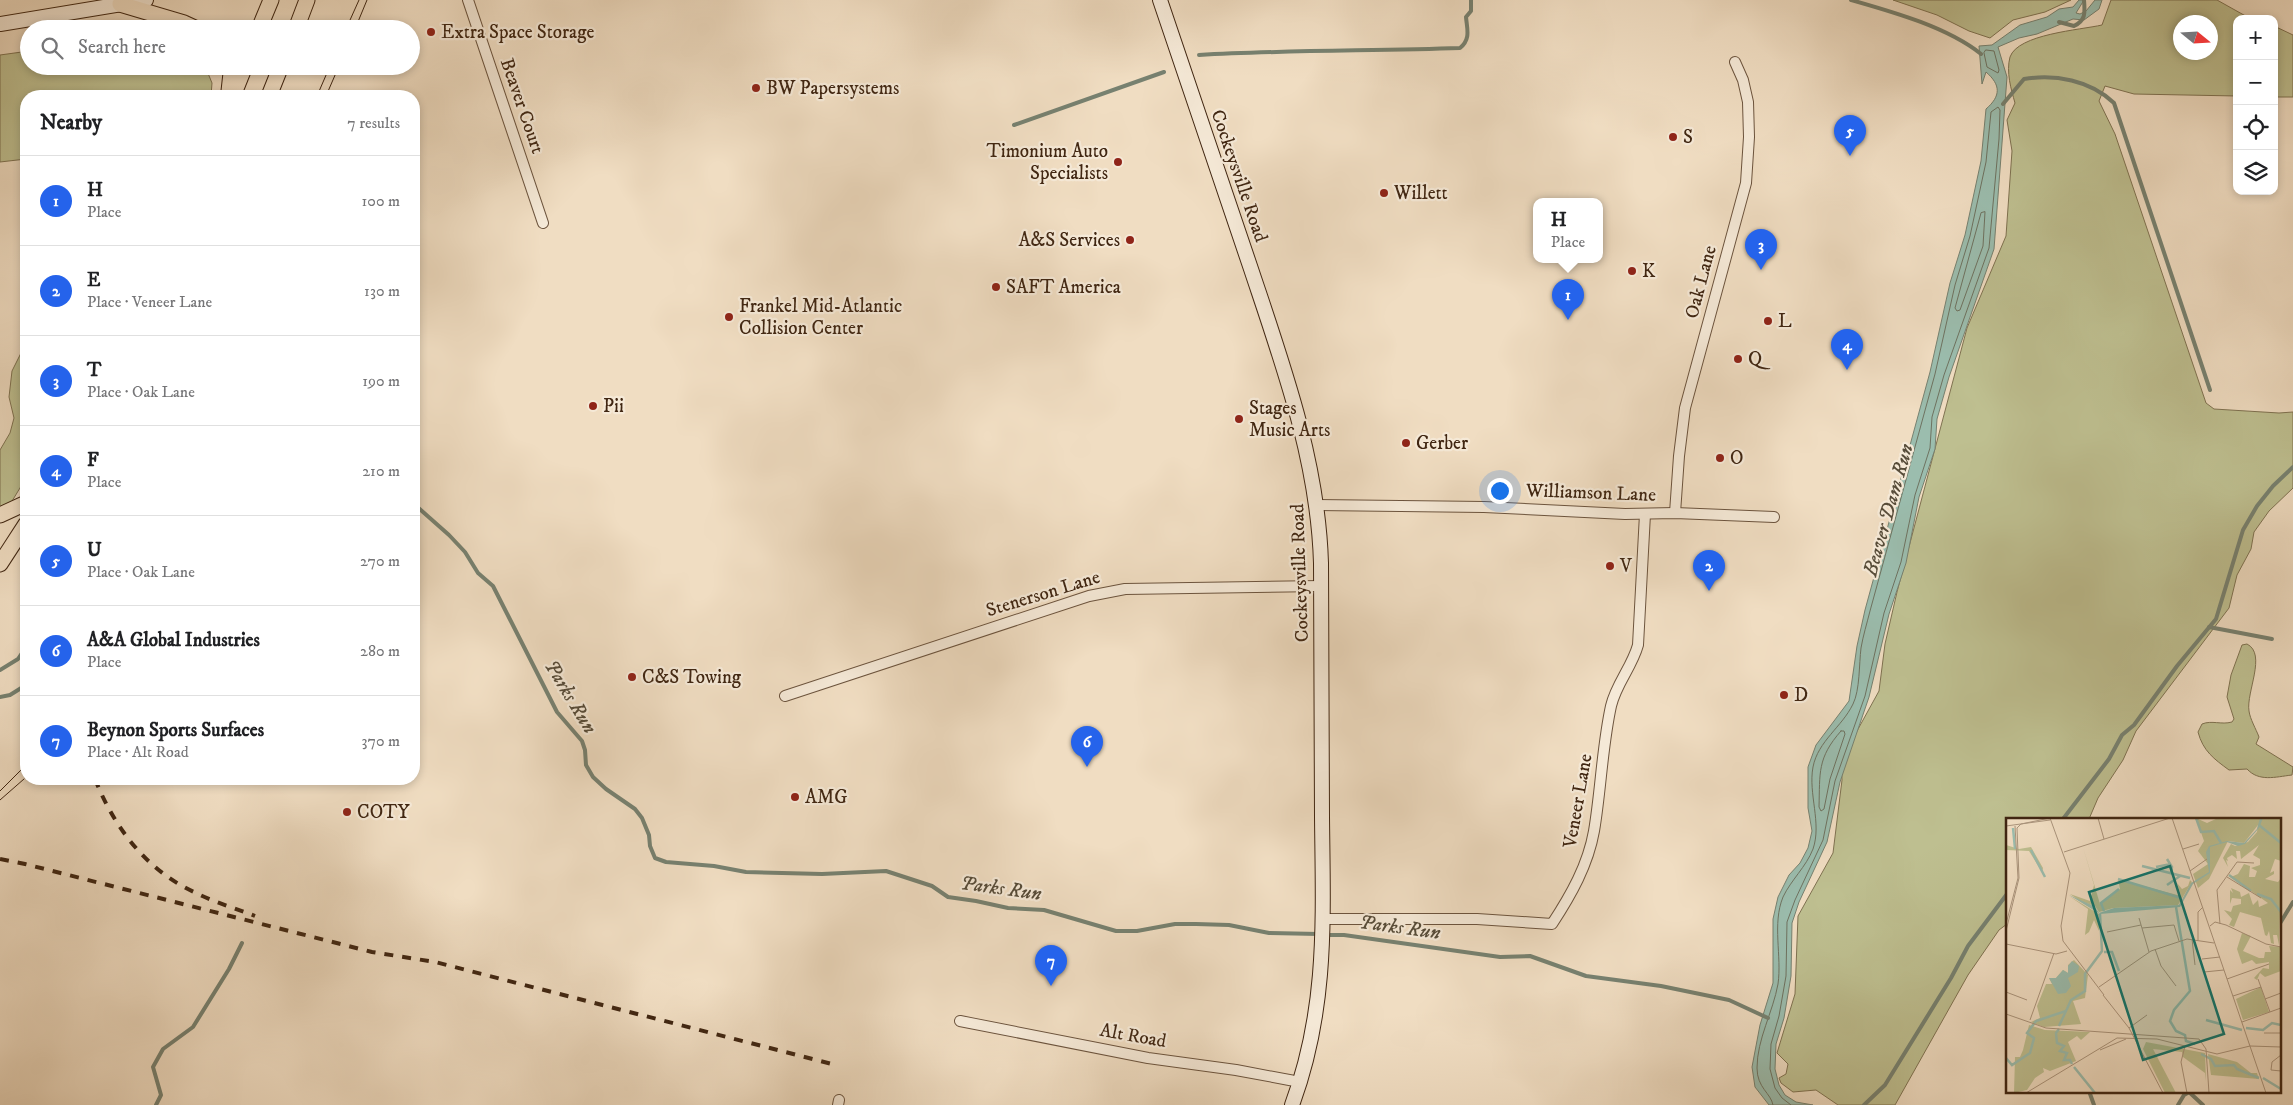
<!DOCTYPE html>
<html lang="en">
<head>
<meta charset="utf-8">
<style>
  body { margin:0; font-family:"IM FELL DW Pica",serif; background:#f2f2f2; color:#202124 }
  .controls { position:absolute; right:15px; top:15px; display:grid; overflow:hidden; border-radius:10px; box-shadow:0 2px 8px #0003 }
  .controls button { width:45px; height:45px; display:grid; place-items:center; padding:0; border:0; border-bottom:1px solid #e0e0e0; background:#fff; color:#202124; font:25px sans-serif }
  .compass { position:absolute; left:2173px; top:15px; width:45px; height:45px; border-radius:50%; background:#fff; box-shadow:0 2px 8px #0003; rotate:108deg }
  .you { position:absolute; left:1499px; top:490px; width:18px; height:18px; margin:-12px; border:4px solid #fff; border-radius:50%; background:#1a73e8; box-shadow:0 0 0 8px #1a73e833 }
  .badge { display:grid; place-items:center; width:32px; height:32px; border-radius:50%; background:#2563eb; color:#fff; font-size:16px; font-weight:700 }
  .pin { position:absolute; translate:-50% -41px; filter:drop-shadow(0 1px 2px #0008) }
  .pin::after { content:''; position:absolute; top:26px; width:18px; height:15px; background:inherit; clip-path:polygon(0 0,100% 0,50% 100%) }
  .popup { position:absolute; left:1533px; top:198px; width:70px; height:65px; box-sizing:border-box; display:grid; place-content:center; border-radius:10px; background:#fff; filter:drop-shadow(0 1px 4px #0005); font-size:16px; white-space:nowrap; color:#757577 }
  .popup b { font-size:19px; color:#202124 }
  .popup::after { content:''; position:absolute; left:50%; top:100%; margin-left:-10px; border:10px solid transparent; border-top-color:#fff }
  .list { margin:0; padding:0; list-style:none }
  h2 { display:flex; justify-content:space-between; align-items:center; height:65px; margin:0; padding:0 20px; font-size:21px }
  h2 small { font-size:16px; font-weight:400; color:#757577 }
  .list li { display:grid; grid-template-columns:32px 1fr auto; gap:15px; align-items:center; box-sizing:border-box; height:90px; padding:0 20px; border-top:1px solid #e0e0e0 }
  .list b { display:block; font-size:19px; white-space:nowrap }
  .list p { margin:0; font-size:16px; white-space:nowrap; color:#757577 }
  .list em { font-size:16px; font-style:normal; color:#757577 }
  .icon { flex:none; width:28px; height:28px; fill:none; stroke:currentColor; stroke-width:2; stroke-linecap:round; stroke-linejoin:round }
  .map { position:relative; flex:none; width:2293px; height:1105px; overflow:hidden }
  .search { position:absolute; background:#fff; box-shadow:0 2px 8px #0003; left:20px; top:20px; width:400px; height:55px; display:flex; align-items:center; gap:12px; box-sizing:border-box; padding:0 18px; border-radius:28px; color:#757577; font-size:19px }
  .panel { position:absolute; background:#fff; box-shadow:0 2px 8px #0003; left:20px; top:90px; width:400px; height:695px; border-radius:20px }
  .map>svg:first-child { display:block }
  .green { fill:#bebf90; stroke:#7f7251; fill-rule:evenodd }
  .water { fill:#9bbdae; stroke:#778170 }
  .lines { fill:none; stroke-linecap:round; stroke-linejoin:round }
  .shore { stroke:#6e7260; stroke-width:1 }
  .stream { stroke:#778170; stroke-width:4 }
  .street-casing { stroke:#6c543e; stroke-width:12 }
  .secondary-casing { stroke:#402612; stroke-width:16 }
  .primary-casing { stroke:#402612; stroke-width:17 }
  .street { stroke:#f5e9d7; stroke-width:10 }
  .secondary { stroke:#f5e9d7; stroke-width:14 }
  .primary { stroke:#f0ddc2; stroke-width:15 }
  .tram { stroke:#402612; stroke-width:1 }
  .rail { stroke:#402612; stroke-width:4; stroke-dasharray:9 9; stroke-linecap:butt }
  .poi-dot { fill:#8f2418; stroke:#f5e9d7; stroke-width:2 }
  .labels { text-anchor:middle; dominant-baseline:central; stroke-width:4.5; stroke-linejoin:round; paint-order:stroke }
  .poi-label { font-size:19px; fill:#402612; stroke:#f5e9d7; text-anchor:start }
  .street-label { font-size:19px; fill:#402612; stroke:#f5e9d7 }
  .water-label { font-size:20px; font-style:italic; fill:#574c39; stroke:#f5e9d7 }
  .inset-river { fill:none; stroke:#9bbdae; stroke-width:2.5 }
  .inset-road { fill:none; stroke:#aa947c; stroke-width:1 }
  .view { fill:#0f766e; fill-opacity:0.15; stroke:#0f766e; stroke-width:2.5 }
  .inset-edge { fill:none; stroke:#402612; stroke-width:2.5 }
</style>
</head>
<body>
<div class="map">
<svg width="2293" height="1105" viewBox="0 0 2293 1105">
  <rect width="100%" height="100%" fill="#f0ddc2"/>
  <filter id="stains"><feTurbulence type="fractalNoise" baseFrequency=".004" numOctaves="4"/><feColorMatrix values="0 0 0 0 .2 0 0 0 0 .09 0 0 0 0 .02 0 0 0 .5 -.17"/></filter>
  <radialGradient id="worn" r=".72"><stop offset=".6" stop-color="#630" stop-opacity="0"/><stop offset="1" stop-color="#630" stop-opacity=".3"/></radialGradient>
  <g class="green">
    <polygon points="1893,0 2071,0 2045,12 2013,20 1990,38 1969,31 1937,15"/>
    <path d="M2111,0H2217L2251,19H2237V96L2134,94L2105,86L2099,101L2115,134L2206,403L2214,409L2279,413L2293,412V488L2269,511L2254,532L2251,549L2237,575L2229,608L2136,731L2123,760L2098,798L2089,819H2007V924L1999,930L1968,975L1895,1105H1838L1816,1090L1793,1092L1781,1083L1779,1078L1786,1074L1788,1064L1777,1053L1795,994L1798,916L1833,853L1842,780L1841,760L1879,691L1885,644L1897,592L1967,328L2006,236L2012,151L2007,120L2015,103C2011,89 2006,72 2010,57C2018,34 2080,30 2102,25ZM2180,22H2210V52H2180Z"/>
    <polygon points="2274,26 2293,35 2293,97 2274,97"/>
    <polygon points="29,51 29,66 205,66 212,83 211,96 26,96 26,159 0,162 0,55"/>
    <polygon points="26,343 26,478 0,521 0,450 10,433 14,418 9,397 12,371"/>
    <path d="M2247,644C2267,654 2246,692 2249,711C2250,719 2256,729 2259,737L2256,744L2293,767L2292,775C2275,777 2259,782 2247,769L2229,770C2214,759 2203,751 2198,732L2202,724C2212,720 2221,725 2232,722L2234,719L2227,697L2231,675L2242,645Z"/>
  </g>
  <path class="water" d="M2079,0H2084L2076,13L2080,14L2086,11L2095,0H2102L2099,9L2084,20L2073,19L2037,34L2019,38L1998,47L2007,77L1994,249L1949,377L1937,419L1935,449L1919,497L1906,563L1889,614L1869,697L1840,782L1827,842L1799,902L1792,923L1791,976L1784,1018L1776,1044L1775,1069L1779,1085L1785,1095L1796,1102L1813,1105H1769L1755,1087L1752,1067L1760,1025L1773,983V919L1778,897L1789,875L1800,863L1808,848L1812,831L1808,808V767L1816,745L1849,701L1857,646L1865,610L1930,372L1950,283L1965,235L1981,161L1986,109C2001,96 2001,85 1986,72L1982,84L1979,46L1992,45L2020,25L2047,17L2059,9L2073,7Z"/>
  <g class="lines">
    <g class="shore">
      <polygon points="1986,50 1994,51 1999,70 1998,73 1987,67 1984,53"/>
      <polygon points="1985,212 1983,246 1960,310 1957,311 1955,308 1981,213"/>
      <path d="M1841,731H1844L1845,734L1830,779L1824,809L1821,811L1819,807C1820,773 1817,758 1841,731Z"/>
      <path d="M1773,1105C1771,1093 1757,1088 1757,1068C1757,1039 1773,1012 1778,984C1782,956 1772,924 1783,897C1791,880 1806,867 1813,849C1822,823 1808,794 1813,767C1818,741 1842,727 1853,704C1860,690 1859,664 1861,648C1863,636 1867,623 1870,611L1935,374L1955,285L1970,236L1986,162L1991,112L1998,107L2000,110L1999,139L1989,248L1944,375L1932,417L1930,448L1915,495L1901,562L1884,613L1865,696L1835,781L1823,840L1795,900L1787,922L1786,976L1779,1016L1771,1044L1770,1069L1775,1088L1782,1098L1791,1105"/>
    </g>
    <g class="stream">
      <path d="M1851,0C1893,12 1947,27 1981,54"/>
      <path d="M2059,22L2074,26C2086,20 2085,13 2084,0"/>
      <path d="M1199,55C1286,50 1373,51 1460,48C1471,39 1467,29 1466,17L1471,11V0"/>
      <path d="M2003,104L2024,79C2055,74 2090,80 2114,103L2210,390"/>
      <polyline points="1014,125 1164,72"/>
      <polyline points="414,504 449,535 465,552 478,573 493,586 557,712 582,741 585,750 586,765 593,777 606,789 635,809 642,818 649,835 650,846 655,858 666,862 714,866 746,872 822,874 886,871 932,886 948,897 976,901 1008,908 1044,910 1116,931 1137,931 1175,924 1196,924 1229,925 1269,933 1319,934"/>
      <polyline points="2209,627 2272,639"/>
      <polyline points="0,670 18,659 26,647"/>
      <polyline points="0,697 10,695 26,685"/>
      <polyline points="2063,819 2109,759 2122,735 2134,725 2177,666 2216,619 2243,530 2257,506 2273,486 2293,467"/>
      <polyline points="2279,925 2293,902"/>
      <polyline points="1326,935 1344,935 1500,957 1530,956 1586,976 1661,986 1729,1000 1768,1018"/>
      <polyline points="2089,1091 2094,1105"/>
      <polyline points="2189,1092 2203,1105"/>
      <polyline points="156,1105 161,1095 153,1067 163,1049 193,1027 229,969 242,943"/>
      <polyline points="1864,1105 1885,1085 1951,978 1968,946 2007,894"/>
      <polyline points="2178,1105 2184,1095 2191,1091"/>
    </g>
    <defs>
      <g id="street">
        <polyline points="468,0 543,223"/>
        <polyline points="1317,505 1484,507 1625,514 1675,513 1774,517"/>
        <polyline points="1675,513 1679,456 1685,408 1746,183 1749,137 1748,102 1743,80 1735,62"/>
        <polyline points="785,696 1089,596 1125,589 1321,586"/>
        <path d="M1323,919H1477L1552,924C1571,895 1588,865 1594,831C1601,790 1602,747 1611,706C1616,684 1632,667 1638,645L1645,514"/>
        <polyline points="960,1021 1148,1058 1236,1070 1300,1082"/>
        <polyline points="838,1105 839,1100"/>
      </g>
      <g id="secondary">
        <path d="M1160,0C1190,90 1220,180 1251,269C1283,365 1318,461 1321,563C1321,647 1322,732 1322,817C1323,918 1328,1008 1292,1105"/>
        <polyline points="0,24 146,0"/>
      </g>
      <g id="primary">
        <polyline points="120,4 184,23 197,29"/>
        <polyline points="259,29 271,0"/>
        <polyline points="296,29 307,0"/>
        <polyline points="228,66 231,73 229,91"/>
        <polyline points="233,96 245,66"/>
        <polyline points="269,96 281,66"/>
        <polyline points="0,515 26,503"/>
        <polyline points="0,564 26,524"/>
      </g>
    </defs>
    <use href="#street" class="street-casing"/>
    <use href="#secondary" class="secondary-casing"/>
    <use href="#primary" class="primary-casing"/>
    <use href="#street" class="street"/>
    <use href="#secondary" class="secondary"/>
    <use href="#primary" class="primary"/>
    <g class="tram">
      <polyline points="346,29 359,0"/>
      <polyline points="355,29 367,0"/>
      <polyline points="317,96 330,66"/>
      <polyline points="326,96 339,66"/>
      <polyline points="0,791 26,765"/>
      <polyline points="0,800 24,779"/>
    </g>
    <g class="rail">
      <path d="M95,779C114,827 146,870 194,892C213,902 235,908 255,916"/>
      <polyline points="0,859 25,864 372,952 435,962 832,1064"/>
    </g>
  </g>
  <g class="poi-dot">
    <circle cx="431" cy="32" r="5"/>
    <circle cx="756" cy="88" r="5"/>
    <circle cx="1673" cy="137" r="5"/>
    <circle cx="1118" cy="162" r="5"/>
    <circle cx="1384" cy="193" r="5"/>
    <circle cx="1130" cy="240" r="5"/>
    <circle cx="1632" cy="271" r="5"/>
    <circle cx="996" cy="287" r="5"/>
    <circle cx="729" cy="317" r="5"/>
    <circle cx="1768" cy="321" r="5"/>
    <circle cx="1738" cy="359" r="5"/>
    <circle cx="593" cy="406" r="5"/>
    <circle cx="1239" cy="419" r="5"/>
    <circle cx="1406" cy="443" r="5"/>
    <circle cx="1720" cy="458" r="5"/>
    <circle cx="1610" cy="566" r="5"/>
    <circle cx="632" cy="677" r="5"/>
    <circle cx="1784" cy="695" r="5"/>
    <circle cx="795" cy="797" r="5"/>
    <circle cx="347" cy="812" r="5"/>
  </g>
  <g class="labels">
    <g class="poi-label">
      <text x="441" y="32">Extra Space Storage</text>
      <text x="766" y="88">BW Papersystems</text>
      <text x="1683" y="137">S</text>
      <text x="1108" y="151" text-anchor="end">Timonium Auto<tspan x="1108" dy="22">Specialists</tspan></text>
      <text x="1394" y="193">Willett</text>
      <text x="1120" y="240" text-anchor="end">A&amp;S Services</text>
      <text x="1642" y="271">K</text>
      <text x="1006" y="287">SAFT America</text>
      <text x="739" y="306">Frankel Mid-Atlantic<tspan x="739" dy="22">Collision Center</tspan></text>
      <text x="1778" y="321">L</text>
      <text x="1748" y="359">Q</text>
      <text x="603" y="406">Pii</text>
      <text x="1249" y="408">Stages<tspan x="1249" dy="22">Music Arts</tspan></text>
      <text x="1416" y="443">Gerber</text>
      <text x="1730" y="458">O</text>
      <text x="1620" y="566">V</text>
      <text x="642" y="677">C&amp;S Towing</text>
      <text x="1794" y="695">D</text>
      <text x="805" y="797">AMG</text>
      <text x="357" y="812">COTY</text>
    </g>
    <g class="street-label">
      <text transform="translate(522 106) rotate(71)">Beaver Court</text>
      <text transform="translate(1239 176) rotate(71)">Cockeysville Road</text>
      <text transform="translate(1701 282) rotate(-75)">Oak Lane</text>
      <text transform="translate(1591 493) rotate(2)">Williamson Lane</text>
      <text transform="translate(1300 573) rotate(-92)">Cockeysville Road</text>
      <text transform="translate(1043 594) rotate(-17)">Stenerson Lane</text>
      <text transform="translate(1578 801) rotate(-80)">Veneer Lane</text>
      <text transform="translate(1133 1036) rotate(10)">Alt Road</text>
    </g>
    <g class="water-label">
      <text transform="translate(1889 510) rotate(-74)">Beaver Dam Run</text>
      <text transform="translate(570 697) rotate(59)">Parks Run</text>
      <text transform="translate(1001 889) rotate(8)">Parks Run</text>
      <text transform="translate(1400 928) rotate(8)">Parks Run</text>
    </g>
  </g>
  <g transform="translate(2006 818)">
    <rect width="275" height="275" fill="#f0ddc2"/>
    <path d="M190,0L201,5L212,0H275V43L269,41L264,55L268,53V56L259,61L272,64L275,60L273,127L271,117H267L268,126L265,125L263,113L261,118L259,117L255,100L234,94L228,109L223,107L226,101L218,92L225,94L227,88L235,86V81L226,80L224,86V72L227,75L225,70L234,74L235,79L243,75L247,87L252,82L253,89L262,85L225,59L232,56L238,46L244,48L243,59H249L251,53L245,50L254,47V41L247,37L253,27L235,41L234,33H230L231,41L226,37L221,40L222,43L220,42L222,49L217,40L225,26L229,28L242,24L251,14L252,7L238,25L222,23L203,61L192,70L187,56L202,46L192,33L198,23ZM0,27L13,31L25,29L37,50L36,54L23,33L0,32ZM77,29L94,86L114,71L112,61L175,78L171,65L176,71L182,68L184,62L186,64L172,87L107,90L93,94L89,88L74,83L64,76L84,83L88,67ZM63,78L93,96V113L88,102L83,114L79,117L82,91ZM236,115L245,118L237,133L253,140H258L259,134H265L263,128L275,129V153L259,159L254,155L251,162L248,160L257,150L263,151V144L250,146L246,142L236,146L231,131ZM68,142L82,157L79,180L67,183L75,206L38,209L25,204L34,200L31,188L40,166H46L43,160H50L57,152L62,155V147ZM255,169L263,194L237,202L230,181ZM23,207L39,212L84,214L75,222L71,218L62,224L70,243L44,253L37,250L38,254L29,260L21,272L8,275L9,239H14L17,232ZM140,224L199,235L200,263L199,255L177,239L176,234L147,231L170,275H159L137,231ZM202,236L231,244L245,255H251L253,261L205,257Z" fill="#bebf90"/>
    <path d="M254,0H257L253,10L239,26L232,28L221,24L204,29V55L187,66L174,89L94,96L63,77L88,88L93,95L108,90L173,87L185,65L203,54L200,34L203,28L221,23L238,25L251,11ZM66,143L73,148L72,154L62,160L65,168L60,175L52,176L43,160H50L57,152L62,155V148Z" fill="#9bbdae"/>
    <path class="inset-river" d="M190,0L195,14L208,13L215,25M253,7L275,25M7,10L9,31M25,32L39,59M161,41L166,49L165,56M136,48L184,60M150,49L165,46M223,57L245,73M112,61L175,80M161,67L174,58M251,76L265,81L275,94M170,89L184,173L168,192L164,203L170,213L179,217L180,223L189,226M98,93L95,85L113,71M98,134H106L113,153M200,202L236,212M53,208L60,193M240,210L257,212L266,205L275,207M53,211L50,215L51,225L58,228L54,233L61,235L58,242H64L66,246M195,236L205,241L209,248L228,247L231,251L253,260M0,240L6,247L24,235L28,220L21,215L30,203L60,193L65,182L79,173V156L96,133L94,96M68,249L89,275M257,260L275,271"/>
    <path class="inset-road" d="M44,0L64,55L55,108L57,123L98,177M92,0L98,21M166,0L260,275M0,8L44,2M177,31L193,26M58,34L164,0M184,53L201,41M221,59L255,80M133,100L143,134M0,106L12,60L9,8M214,106L211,72L231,44L248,45M204,108L209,104L220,107L260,126L275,129M136,110L168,107L173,123M0,113L13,60L11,10L15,6L44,0M101,114L135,107M186,121L189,147M192,122V94L197,89M0,126L50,136L61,133M149,131L155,148L170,168M196,141L214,139M198,154L218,152M221,161L263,146M252,161L264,194M93,169L145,133L181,121L208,125M0,174L21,182M97,177L123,210L157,275M227,178L255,169M259,181L275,175M0,196L40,210L193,221L200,231L203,275M24,202L48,135M236,204L275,190M123,210L141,197M258,215H275M179,228L175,244L181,275M244,228L275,229M94,232L120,221M275,237L266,244L265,252L275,253M20,275L111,220L151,221L211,236L244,228"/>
    <path class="view" d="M164,48L218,216L137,242L83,74Z"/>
    <rect width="275" height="275" class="inset-edge"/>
  </g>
  <rect width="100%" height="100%" filter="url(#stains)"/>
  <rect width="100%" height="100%" fill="url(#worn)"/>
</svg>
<div class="controls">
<button>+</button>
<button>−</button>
<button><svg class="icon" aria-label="locate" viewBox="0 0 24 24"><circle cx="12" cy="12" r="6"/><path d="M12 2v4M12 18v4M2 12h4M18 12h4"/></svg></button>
<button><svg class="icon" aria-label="layers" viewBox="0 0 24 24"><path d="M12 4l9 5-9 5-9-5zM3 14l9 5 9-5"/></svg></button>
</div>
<svg class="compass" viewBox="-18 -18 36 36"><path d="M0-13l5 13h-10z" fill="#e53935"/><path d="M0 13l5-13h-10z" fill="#757577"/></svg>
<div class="you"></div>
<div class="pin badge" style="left:1568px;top:320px">1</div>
<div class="popup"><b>H</b>Place</div>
<div class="pin badge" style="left:1709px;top:591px">2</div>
<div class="pin badge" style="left:1761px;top:270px">3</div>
<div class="pin badge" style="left:1847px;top:370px">4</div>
<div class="pin badge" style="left:1850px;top:156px">5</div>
<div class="pin badge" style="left:1087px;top:767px">6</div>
<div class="pin badge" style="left:1051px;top:986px">7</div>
<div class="search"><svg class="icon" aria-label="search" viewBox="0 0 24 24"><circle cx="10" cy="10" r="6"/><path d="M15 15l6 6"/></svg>Search here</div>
<section class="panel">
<h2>Nearby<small>7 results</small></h2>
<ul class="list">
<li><span class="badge">1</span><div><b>H</b><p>Place</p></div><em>100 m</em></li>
<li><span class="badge">2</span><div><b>E</b><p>Place · Veneer Lane</p></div><em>130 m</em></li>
<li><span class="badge">3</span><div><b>T</b><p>Place · Oak Lane</p></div><em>190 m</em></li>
<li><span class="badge">4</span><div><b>F</b><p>Place</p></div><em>210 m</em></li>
<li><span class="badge">5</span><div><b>U</b><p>Place · Oak Lane</p></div><em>270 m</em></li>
<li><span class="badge">6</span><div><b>A&amp;A Global Industries</b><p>Place</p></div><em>280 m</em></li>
<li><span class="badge">7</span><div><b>Beynon Sports Surfaces</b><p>Place · Alt Road</p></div><em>370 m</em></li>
</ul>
</section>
</div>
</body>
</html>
